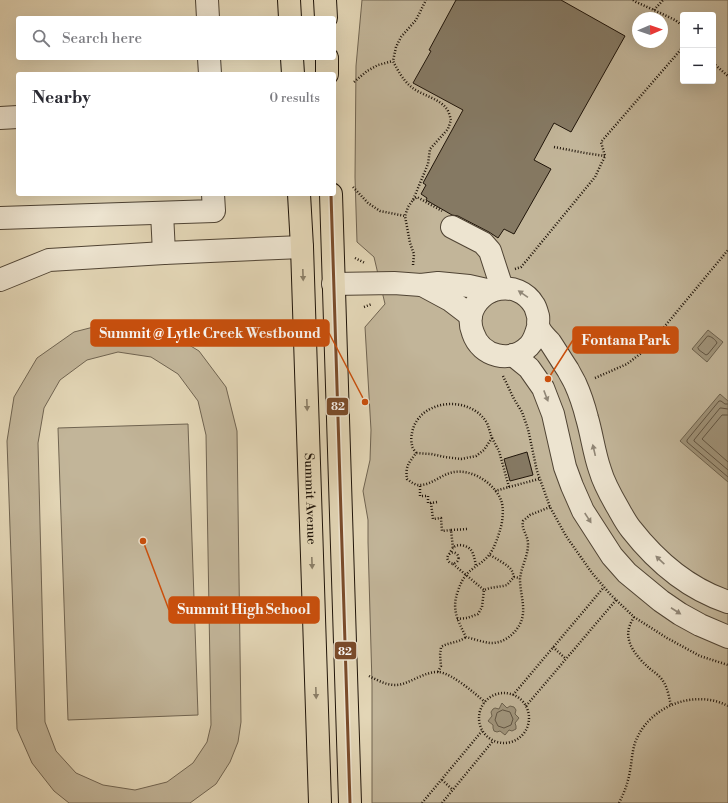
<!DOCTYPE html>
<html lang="en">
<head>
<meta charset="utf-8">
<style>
  body { margin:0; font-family:"Libre Bodoni",serif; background:#f2f2f3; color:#2b2b33 }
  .controls { position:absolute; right:12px; top:12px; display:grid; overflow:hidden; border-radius:4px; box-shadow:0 4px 16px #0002 }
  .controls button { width:36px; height:36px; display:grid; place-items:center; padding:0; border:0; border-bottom:1px solid #e1e1e2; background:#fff; color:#2b2b33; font:20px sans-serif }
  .compass { position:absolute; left:632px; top:12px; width:36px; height:36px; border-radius:50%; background:#fff; box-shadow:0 4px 16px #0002; rotate:88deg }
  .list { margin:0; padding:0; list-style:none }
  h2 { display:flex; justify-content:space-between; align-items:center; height:52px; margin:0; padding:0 16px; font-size:17px }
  h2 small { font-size:13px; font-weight:400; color:#7c7c81 }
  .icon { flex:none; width:22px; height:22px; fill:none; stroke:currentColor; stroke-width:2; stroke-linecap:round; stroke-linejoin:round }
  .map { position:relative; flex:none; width:728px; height:803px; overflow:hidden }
  .search { position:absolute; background:#fff; box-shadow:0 4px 16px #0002; left:16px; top:16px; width:320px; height:44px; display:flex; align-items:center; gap:10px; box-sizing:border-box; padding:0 14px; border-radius:4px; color:#7c7c81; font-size:15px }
  .panel { position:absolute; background:#fff; box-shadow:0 4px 16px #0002; left:16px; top:72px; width:320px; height:124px; border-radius:4px }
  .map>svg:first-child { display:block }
  .green { fill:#c2b599; stroke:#706451; fill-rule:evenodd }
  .water { fill:#a0947b; stroke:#6c614d }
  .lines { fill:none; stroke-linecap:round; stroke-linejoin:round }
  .shore { stroke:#605442; stroke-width:1 }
  .building { fill:#857963; stroke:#1f1409 }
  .minor-casing { stroke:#504434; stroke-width:24 }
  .major-casing { stroke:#1f1409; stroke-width:24 }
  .path { stroke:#1f1409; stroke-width:2.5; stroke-dasharray:1 2; stroke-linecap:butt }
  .minor { stroke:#ede4d0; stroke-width:22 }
  .major { stroke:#e3d6b6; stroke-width:22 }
  .bus-1-casing { stroke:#ede4d0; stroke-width:6 }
  .bus-1 { stroke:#7a4b2a; stroke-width:3 }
  .oneway { fill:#8b7f68 }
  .oneway2 { fill:#908676 }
  .labels { text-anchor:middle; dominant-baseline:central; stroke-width:3; stroke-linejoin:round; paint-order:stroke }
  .street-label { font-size:13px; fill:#1f1409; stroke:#ede4d0 }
  .leader { fill:none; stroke:#ca4f0c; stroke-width:1.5 }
  .callout-dot { fill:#ca4f0c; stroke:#ede4d0; stroke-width:1.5 }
  .callout { fill:#ca4f0c; stroke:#ca4f0c; stroke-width:1.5 }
  .callout-label { font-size:14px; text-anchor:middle; font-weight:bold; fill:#fff }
  .line-badge { stroke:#ede4d0; stroke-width:1.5 }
  .badge-label { font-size:11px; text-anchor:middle; font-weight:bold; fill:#fff }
</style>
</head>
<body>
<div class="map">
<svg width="728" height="803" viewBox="0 0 728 803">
  <rect width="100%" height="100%" fill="#e3d6b6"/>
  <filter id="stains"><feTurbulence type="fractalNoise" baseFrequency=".005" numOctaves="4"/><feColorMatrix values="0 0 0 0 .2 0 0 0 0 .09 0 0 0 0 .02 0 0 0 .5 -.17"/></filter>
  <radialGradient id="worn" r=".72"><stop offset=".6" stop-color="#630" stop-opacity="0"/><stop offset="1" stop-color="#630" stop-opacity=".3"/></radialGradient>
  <g class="green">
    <path d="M362,0H728V803H372V684L368,542V520L363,491L370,460L371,430L365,327L385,304L374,257L357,242L355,177L356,66ZM683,15H713V81H683ZM638,18H662V42H638Z"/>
    <path d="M117,321L161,328L199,351L226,387L237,431L241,722L238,742L230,762L216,784L190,803H69L54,791L32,763L17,729L7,441L14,397L37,358L74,332ZM118,352L151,357L178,374L198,401L206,435L211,725L207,742L193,763L167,782L135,790L103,785L76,773L56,751L45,722L38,443L44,408L60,380L87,360Z"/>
    <polygon points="188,424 198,715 68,720 58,428"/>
  </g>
  <g class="water">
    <polygon points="708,330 723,342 707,362 692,349"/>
    <polygon points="720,394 728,401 728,482 680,441"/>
    <polygon points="502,703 507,708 510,706 514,707 516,710 515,714 519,718 515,723 516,726 516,729 512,731 509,730 505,735 500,731 497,732 494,731 493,728 493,725 488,721 492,716 491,712 493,709 495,708 499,709"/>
  </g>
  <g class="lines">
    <g class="shore">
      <path d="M708,336C711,336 716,340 717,343L708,354L706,355L699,350L698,348Z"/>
      <polyline points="728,404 725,404 721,401 719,401 687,440 687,442 728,477"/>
      <polyline points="728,409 721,408 720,408 694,440 694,441 728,470"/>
      <polyline points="728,415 722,415 702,439 728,462"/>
      <polygon points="503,710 510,712 513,719 511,725 504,728 498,726 495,720 497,713"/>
    </g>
  </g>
  <g class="building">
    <polygon points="456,0 561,0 625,36 571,132 554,123 534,160 551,169 514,234 504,229 498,238 489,232 458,216 452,215 426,200 427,198 421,194 426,185 423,183 463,110 413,83 431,51 429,50"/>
    <polygon points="527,452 533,475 510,481 504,459"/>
  </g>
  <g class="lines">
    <defs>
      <g id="minor">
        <polyline points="207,0 208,18"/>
        <polyline points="209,58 210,74"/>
        <polyline points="0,118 18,117"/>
        <polyline points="162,213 164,253"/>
        <polyline points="0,218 214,211 213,194"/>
        <polyline points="452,227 483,243 490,251 502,288"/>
        <polyline points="0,280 49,260 164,253 302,247"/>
        <polyline points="333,284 394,283 421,285 438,283 469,286 491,291"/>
        <polyline points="424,286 450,300 471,316"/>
        <path d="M538,327C536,334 534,341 529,346C511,364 481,357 473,333C471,328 470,321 471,315C478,286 518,278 534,305C536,308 537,313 538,316C539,320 537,325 539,328C541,333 546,338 550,342C556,351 562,361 568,370C570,374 573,379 575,383C580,394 584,406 587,418C592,435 594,453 600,470C604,484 611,496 618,508C622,515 626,523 631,529C656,561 689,589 728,602"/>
        <polyline points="513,355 529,368 543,388 553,414 565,467 572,486 583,511 612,556 627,573 661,601 680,614 700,625 728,637"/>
      </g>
      <g id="major">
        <polyline points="289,0 290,18"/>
        <polyline points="325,0 326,18"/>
        <polyline points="292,58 293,74"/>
        <polyline points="327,58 327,74"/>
        <path id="s1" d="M299,194L302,247L320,803"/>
        <polyline points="331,194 350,803"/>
      </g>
    </defs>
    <use href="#minor" class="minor-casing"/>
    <use href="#major" class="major-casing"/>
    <g class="path">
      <polyline points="633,0 636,2 654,10 675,20 683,26"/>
      <polyline points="654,10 663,0"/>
      <polyline points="713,63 728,76"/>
      <polyline points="354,82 367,71 378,65 393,61"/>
      <polyline points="554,147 585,153 605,156"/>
      <polyline points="353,187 368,203 380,211 405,216"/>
      <polyline points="413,200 417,197 442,211"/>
      <polyline points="355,258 365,263"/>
      <path d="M413,265L414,254L410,243L405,216L408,207L413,200L428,164L430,149L448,129L451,120C450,117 449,111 446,108C439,99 423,95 414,89C404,82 398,71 393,61L396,47L401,37L416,20L426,0"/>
      <polyline points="515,269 521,267 527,260 595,177 605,156 601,142 683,47"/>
      <polyline points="364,307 372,304"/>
      <polyline points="503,376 514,399 522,412 528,429 537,471 550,507 566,536 592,573 610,594 634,617 667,638 700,656 728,665"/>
      <polyline points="595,378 627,364 640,354 665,326 728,250"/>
      <polyline points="492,438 499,451 509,487 495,491"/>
      <path d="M416,453C415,451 412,448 412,445C411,442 411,436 412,433C418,399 470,394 487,423C489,428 490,433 492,438L484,450L476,456L461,459L445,457L431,454L416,453C409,463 405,466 407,479C411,482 416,486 421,485C433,484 442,474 454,472C472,469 494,483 501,500C504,508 503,521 500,530C498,537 494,549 489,555C483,563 473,567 466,575C462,580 460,585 458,591C451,609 458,621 466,637C474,639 482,642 490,643C506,644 522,629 523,613C524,602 520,591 520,579C521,567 528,557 528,544C528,535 521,529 523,521L530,515L550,507"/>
      <polyline points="420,486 420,496 428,496 428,503 431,503"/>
      <polyline points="509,487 539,479"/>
      <polyline points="437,502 431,503 433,519 441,518 442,531 451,530 453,548"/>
      <polyline points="451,530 468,529"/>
      <circle cx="453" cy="558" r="5.5"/>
      <path d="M449,554C450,553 452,549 453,548C457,543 467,545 471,550C474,554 475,561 476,566"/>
      <path d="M490,555C495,558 510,566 512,571C513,573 513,575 514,577"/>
      <polyline points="453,564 484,590"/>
      <path d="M634,617C633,619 631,622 630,625C623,642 638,658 649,668C654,672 660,676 663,681C668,688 669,698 671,705"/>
      <polyline points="457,619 467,618 478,614 482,607 484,590 490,588 503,586 507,585 514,577 520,578"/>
      <polyline points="553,647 566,659"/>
      <path d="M438,672L441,666L440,655L441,647C449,642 458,643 466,637"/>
      <path d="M369,676C377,680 386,685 395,685C409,685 424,671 439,672C453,674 474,693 485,702"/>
      <circle cx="504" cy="718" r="25"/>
      <polyline points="513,695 604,587"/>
      <polyline points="526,706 616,600"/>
      <polyline points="442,780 453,790"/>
      <polyline points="422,803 482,731"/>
      <polyline points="442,803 493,741"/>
      <path d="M619,803C624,793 628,783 630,771C632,761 632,748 637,738C652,705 696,689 728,706"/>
    </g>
    <use href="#minor" class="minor"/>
    <use href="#major" class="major"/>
    <defs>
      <polyline id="bus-1" points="331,194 350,803"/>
    </defs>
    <use href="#bus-1" class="bus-1-casing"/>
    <use href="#bus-1" class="bus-1"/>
  </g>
  <defs><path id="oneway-solid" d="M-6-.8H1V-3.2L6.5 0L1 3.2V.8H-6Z"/></defs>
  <g class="oneway">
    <use href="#oneway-solid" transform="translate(303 275) rotate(88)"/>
    <use href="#oneway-solid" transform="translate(307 405) rotate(88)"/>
    <use href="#oneway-solid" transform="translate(312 563) rotate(88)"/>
    <use href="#oneway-solid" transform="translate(316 693) rotate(88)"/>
  </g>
  <g class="oneway2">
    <use href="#oneway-solid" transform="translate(523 294) rotate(-146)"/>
    <use href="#oneway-solid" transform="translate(546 396) rotate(69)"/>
    <use href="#oneway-solid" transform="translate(594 450) rotate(-103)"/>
    <use href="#oneway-solid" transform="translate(588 518) rotate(57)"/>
    <use href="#oneway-solid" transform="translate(660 560) rotate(-137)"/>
    <use href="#oneway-solid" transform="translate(676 611) rotate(33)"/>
  </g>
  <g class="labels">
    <g class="street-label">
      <text stroke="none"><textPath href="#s1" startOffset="305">Summit Avenue</textPath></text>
    </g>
  </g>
  <path class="leader" d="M365 402L329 333M548 379L573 340M143 541L169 610"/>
  <g class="callout-dot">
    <circle cx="365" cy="402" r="4"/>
    <circle cx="548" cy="379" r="4"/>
    <circle cx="143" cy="541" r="4"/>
  </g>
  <g class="callout">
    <rect x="91" y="320" width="238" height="26" rx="4"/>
    <rect x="573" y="327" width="105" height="26" rx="4"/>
    <rect x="169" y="597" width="150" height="26" rx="4"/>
  </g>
  <g class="callout-label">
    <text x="210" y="338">Summit @ Lytle Creek Westbound</text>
    <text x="626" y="345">Fontana Park</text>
    <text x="244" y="614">Summit High School</text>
  </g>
  <g class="line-badge">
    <rect x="326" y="397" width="23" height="19" rx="4" fill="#7a4b2a"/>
    <rect x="334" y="641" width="23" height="19" rx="4" fill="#7a4b2a"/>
  </g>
  <g class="badge-label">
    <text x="338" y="410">82</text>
    <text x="345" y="655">82</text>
  </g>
  <rect width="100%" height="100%" filter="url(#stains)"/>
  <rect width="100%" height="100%" fill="url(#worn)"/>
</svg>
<div class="controls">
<button>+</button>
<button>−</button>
</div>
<svg class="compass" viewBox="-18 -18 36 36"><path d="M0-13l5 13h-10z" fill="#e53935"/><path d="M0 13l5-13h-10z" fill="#7c7c81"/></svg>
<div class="search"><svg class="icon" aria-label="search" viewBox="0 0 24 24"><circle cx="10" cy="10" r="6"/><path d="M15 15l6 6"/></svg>Search here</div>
<section class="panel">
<h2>Nearby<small>0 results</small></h2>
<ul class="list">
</ul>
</section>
</div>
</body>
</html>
